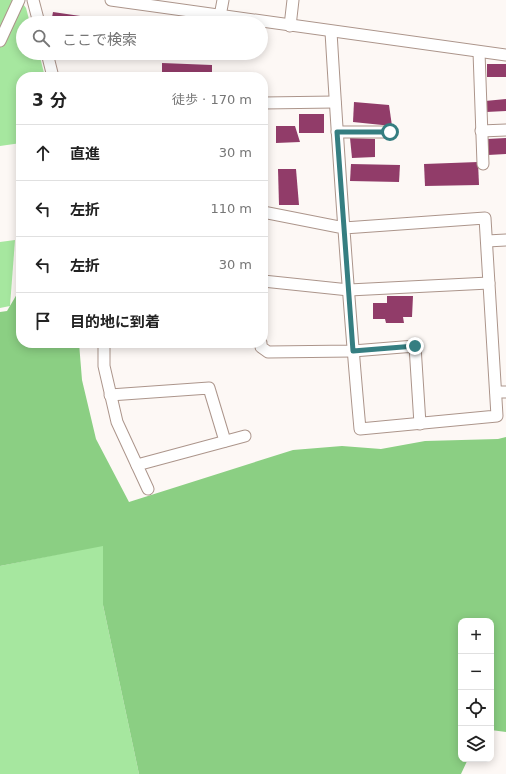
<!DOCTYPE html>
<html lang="ja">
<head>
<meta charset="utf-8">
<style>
  body { margin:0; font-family:"DejaVu Sans","Noto Sans JP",sans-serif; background:#f2f2f2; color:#222 }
  .controls { position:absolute; right:12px; bottom:12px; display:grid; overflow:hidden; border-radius:8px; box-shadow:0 2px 10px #0003 }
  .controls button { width:36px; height:36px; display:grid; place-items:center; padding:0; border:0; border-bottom:1px solid #e0e0e0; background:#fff; color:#222; font:20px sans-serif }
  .stop { position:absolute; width:12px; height:12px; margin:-9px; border:3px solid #357e81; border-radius:50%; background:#fff }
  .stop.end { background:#357e81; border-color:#fff; box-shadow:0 1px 4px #0008 }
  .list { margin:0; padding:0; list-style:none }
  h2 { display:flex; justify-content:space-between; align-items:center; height:52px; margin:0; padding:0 16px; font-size:17px }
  h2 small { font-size:13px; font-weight:400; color:#767676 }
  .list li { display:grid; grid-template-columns:26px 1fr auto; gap:12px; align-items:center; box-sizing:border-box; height:56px; padding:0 16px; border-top:1px solid #e0e0e0 }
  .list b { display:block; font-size:15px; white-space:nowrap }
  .list em { font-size:13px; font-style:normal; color:#767676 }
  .icon { flex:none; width:22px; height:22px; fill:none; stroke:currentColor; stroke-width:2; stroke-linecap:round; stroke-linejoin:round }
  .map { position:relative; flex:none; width:506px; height:774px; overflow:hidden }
  .search { position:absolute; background:#fff; box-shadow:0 2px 10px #0003; left:16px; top:16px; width:252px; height:44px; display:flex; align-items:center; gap:10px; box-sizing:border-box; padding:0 14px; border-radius:22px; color:#767676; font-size:15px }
  .panel { position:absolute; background:#fff; box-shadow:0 2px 10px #0003; left:16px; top:72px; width:252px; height:276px; border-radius:16px }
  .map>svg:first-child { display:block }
  .green { fill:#a6e79f }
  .forest { fill:#8bcf83 }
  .building { fill:#913c69 }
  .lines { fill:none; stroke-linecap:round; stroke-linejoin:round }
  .minor-casing { stroke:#ac958b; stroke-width:13 }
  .minor { stroke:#fff; stroke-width:11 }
  .route { stroke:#357e81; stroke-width:5 }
</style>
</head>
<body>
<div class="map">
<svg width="506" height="774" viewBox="0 0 506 774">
  <rect width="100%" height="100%" fill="#fdf8f5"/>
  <g class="green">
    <polygon points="0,0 20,0 26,8 30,23 23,23 23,53 39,53 45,77 21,77 21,143 0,146"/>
    <polygon points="15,240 10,306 0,308 0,242"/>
    <polygon points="103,545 103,605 139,774 0,774 0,566"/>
  </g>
  <polygon class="forest" points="21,271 21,343 79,343 82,380 96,439 129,502 293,450 342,446 381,449 425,441 498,439 506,437 506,732 491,730 491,621 461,621 461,759 468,759 461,774 139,774 103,605 103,546 0,566 0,312 7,311 17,294"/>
  <g class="building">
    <polygon points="53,12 94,18 94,23 51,23"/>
    <polygon points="162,63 212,65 212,77 162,77"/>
    <rect x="487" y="64" width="19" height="13"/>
    <polygon points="506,99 506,111 486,112 485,101"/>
    <polygon points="354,102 389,105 392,126 353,122"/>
    <rect x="299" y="114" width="25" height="19"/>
    <polygon points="276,126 295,126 300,142 276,143"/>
    <polygon points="350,138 375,139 375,157 352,158"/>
    <polygon points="506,138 506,154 488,155 487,139"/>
    <polygon points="478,162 479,185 425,186 424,164"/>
    <polygon points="351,164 400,165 399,182 350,181"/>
    <polygon points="278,169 296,169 299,205 279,205"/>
    <polygon points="387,296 413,296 412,317 403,317 404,323 386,323 385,319 373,319 373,303 387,303"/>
  </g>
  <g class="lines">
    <defs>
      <g id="minor">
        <polyline points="33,0 39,23"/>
        <polyline points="111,0 506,55"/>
        <polyline points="220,16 223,0"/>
        <polyline points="290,26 293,0"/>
        <polyline points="0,41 19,0"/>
        <polyline points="479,52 483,164"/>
        <polyline points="47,53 53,77"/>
        <polyline points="263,103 335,102"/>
        <polyline points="481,131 506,130"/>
        <polyline points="337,132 390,132"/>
        <path d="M263,212L344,228L485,218L497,416L360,429C348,297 339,164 331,32"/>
        <polyline points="487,241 506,240"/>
        <polyline points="263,281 349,290 489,283"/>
        <polyline points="104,343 104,366 117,422 148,489"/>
        <polyline points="261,343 261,347 268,352 353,351 415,346 420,424"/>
        <polyline points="496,392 506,392"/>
        <polyline points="110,395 209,388 225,441"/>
        <polyline points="137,465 245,436"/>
      </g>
    </defs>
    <use href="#minor" class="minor-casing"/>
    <use href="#minor" class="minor"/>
  </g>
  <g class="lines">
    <polyline class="route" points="390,132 337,132 353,351 415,346"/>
  </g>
</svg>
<div class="controls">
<button>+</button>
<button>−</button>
<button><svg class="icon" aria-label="locate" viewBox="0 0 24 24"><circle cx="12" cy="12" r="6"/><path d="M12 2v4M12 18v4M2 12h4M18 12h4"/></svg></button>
<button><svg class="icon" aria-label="layers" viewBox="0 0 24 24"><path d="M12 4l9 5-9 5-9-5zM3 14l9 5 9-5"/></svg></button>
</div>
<div class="stop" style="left:390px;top:132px"></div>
<div class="stop end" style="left:415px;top:346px"></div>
<div class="search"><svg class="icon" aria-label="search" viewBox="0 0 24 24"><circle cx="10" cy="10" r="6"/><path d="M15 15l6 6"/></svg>ここで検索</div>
<section class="panel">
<h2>3 分<small>徒歩 · 170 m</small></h2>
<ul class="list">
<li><svg class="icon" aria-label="ahead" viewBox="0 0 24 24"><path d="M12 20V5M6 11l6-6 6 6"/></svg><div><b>直進</b></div><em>30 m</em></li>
<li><svg class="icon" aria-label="left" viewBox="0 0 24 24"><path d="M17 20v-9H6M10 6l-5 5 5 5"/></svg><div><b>左折</b></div><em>110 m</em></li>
<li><svg class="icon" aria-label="left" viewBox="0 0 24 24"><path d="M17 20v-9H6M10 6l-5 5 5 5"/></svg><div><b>左折</b></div><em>30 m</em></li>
<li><svg class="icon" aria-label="arrive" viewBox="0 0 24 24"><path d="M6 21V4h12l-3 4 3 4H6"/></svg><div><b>目的地に到着</b></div></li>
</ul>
</section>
</div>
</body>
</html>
